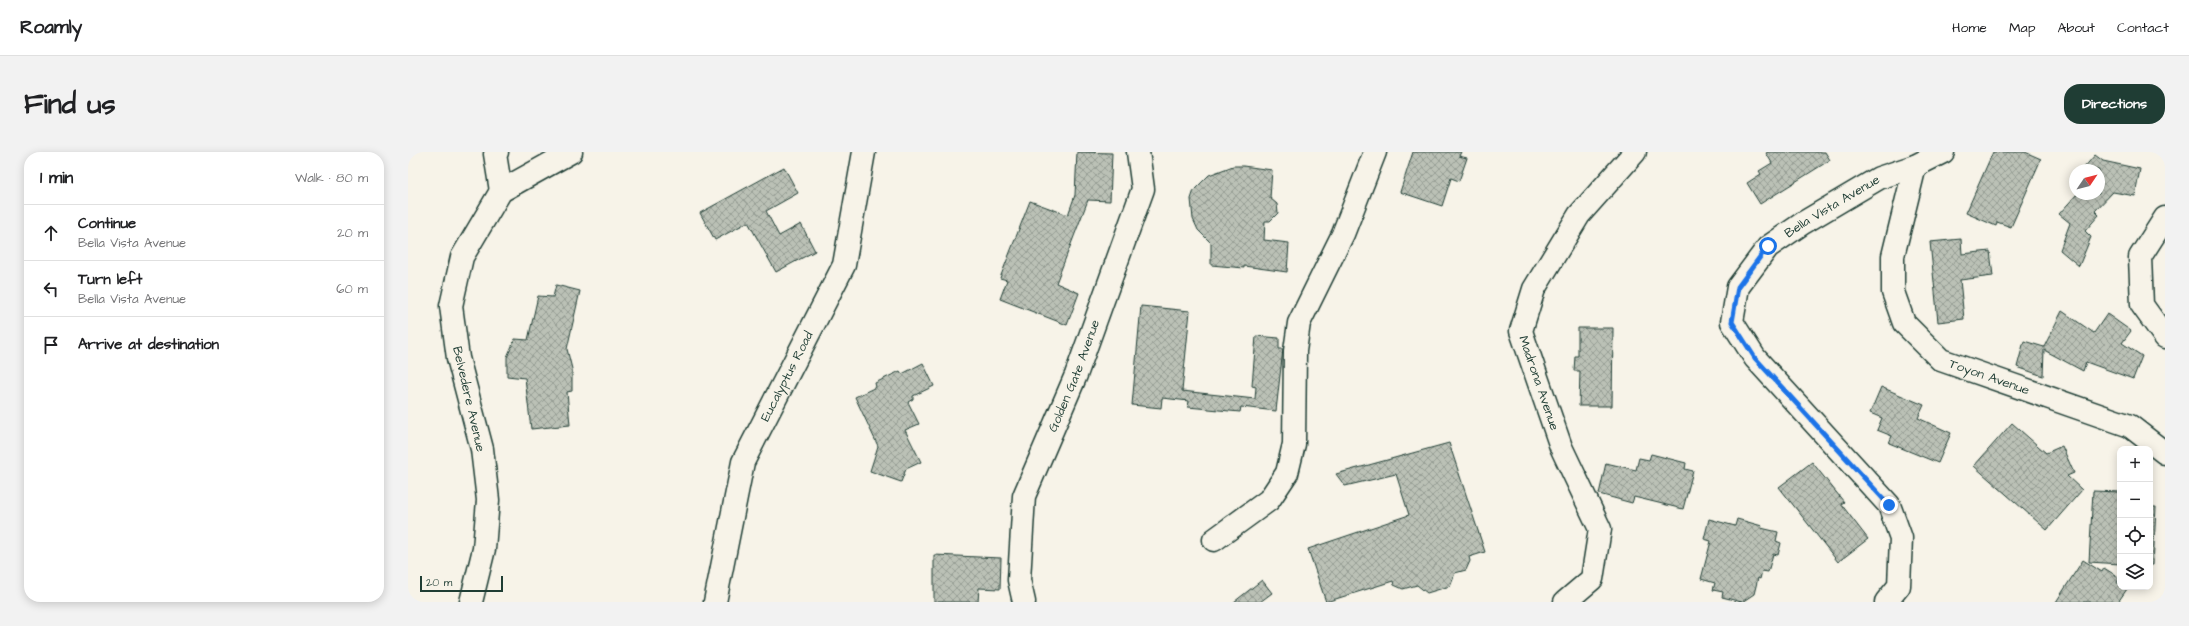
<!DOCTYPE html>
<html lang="en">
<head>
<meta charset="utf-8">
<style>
  body { margin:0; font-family:"Architects Daughter",sans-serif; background:#f2f2f2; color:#202124 }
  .controls { position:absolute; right:12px; bottom:12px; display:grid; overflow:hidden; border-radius:8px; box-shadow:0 2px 10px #0003 }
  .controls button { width:36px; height:36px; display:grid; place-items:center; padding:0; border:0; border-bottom:1px solid #e0e0e0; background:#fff; color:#202124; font:20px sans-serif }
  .compass { position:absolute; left:1661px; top:12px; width:36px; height:36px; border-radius:50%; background:#fff; box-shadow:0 2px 10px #0003; rotate:55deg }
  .scale { position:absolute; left:12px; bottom:10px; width:83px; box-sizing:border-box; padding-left:4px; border:2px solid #1f3d34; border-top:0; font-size:11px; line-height:14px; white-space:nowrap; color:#1f3d34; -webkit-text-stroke:3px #f7f3e8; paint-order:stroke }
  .stop { position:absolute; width:12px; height:12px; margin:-9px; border:3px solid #1a73e8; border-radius:50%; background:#fff }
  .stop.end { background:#1a73e8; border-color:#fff; box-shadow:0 1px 4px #0008 }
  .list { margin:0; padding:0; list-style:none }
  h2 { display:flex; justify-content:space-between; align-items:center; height:52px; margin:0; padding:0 16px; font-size:17px }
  h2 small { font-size:13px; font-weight:400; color:#757577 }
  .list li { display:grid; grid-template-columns:26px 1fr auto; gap:12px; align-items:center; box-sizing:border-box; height:56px; padding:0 16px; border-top:1px solid #e0e0e0 }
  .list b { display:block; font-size:15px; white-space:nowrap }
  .list p { margin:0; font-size:13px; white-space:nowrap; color:#757577 }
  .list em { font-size:13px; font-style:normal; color:#757577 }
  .icon { flex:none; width:22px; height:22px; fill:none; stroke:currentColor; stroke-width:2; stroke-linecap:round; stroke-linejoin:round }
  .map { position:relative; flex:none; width:1757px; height:450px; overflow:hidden; border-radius:16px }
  header { display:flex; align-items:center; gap:24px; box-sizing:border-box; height:56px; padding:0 20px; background:#fff; border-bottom:1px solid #e0e0e0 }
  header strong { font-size:19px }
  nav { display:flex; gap:22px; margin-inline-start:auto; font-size:14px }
  .intro { display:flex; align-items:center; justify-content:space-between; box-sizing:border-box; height:96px; padding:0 24px }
  h1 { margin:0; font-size:28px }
  .button { padding:10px 18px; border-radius:16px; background:#1f3d34; color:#fff; font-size:14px; font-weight:700 }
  main { display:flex; gap:24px; padding:0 24px }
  aside { flex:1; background:#fff; border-radius:16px; box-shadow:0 2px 10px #0003 }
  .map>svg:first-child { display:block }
  .building { fill:url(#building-cross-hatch); stroke:#1f3d34 }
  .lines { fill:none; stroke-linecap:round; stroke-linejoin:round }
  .minor-casing { stroke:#1f3d34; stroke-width:25 }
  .minor { stroke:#f7f3e8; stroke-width:22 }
  .route { stroke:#1a73e8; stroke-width:5 }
  .labels { text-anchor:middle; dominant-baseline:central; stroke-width:4; stroke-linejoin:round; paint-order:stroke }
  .street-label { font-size:13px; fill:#1f3d34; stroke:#f7f3e8 }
</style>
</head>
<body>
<header>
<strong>Roamly</strong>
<nav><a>Home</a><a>Map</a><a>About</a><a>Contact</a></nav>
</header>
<div class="intro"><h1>Find us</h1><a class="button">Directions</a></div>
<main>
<aside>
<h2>1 min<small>Walk · 80 m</small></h2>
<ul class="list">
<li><svg class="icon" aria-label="ahead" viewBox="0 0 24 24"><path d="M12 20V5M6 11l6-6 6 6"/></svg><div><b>Continue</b><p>Bella Vista Avenue</p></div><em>20 m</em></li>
<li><svg class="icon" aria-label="left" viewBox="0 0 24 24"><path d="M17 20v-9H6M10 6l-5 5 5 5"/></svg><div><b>Turn left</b><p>Bella Vista Avenue</p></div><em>60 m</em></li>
<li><svg class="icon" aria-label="arrive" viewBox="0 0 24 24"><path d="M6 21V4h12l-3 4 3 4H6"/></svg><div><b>Arrive at destination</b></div></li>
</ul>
</aside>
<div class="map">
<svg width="1757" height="450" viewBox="0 0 1757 450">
  <defs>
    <pattern id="building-cross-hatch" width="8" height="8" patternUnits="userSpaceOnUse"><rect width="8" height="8" fill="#bbc1b6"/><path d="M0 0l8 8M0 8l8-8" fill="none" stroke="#979e95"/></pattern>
  </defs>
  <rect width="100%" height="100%" fill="#f7f3e8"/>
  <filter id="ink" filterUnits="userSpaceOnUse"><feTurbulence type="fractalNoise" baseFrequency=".025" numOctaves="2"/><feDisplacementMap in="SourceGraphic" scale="8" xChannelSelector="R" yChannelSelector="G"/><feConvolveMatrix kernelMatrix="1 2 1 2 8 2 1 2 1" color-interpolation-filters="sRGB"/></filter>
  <g filter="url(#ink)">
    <g class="building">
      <polygon points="669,0 704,1 702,49 680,48 648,131 671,141 659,173 592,147 599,128 592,126 622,49 660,63 667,43"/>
      <polygon points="1005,0 1053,0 1051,4 1059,6 1051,29 1043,26 1034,54 992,40"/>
      <polygon points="1360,0 1417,0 1422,8 1352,52 1339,31 1353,22 1351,19 1364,11 1358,1"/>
      <polygon points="1585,0 1617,0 1633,7 1603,75 1589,70 1588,74 1558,61"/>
      <polygon points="1687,3 1695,9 1732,17 1727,44 1705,40 1687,59 1691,63 1677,79 1683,85 1671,114 1652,98 1662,71 1651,62 1669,42 1691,42 1691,18 1674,18"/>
      <polygon points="825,14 835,14 864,18 862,46 869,52 870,61 862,69 857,69 856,88 881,91 879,120 836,114 836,116 803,113 803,91 790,78 785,67 783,47 786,38 801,23"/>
      <polygon points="376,15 390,41 358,59 371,84 393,72 407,99 368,120 340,70 307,88 292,61"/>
      <polygon points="1553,87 1554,102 1582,99 1585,124 1552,128 1556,167 1530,170 1522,90"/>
      <polygon points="148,133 172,139 159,197 164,217 164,239 159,240 162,273 123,277 117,226 99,224 99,205 107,187 120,188 130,144 145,145"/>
      <polygon points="733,154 782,159 774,239 847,247 848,235 844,234 848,184 871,186 871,197 875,197 868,259 833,255 832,260 780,255 781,249 754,246 753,256 724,253"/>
      <polygon points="1654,159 1686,181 1699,162 1723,179 1714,191 1734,204 1725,227 1678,210 1675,219 1636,198 1635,224 1609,215 1616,189 1636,195"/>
      <polygon points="1170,176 1205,176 1204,254 1171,254 1172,219 1166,219 1167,204 1170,204"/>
      <polygon points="515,211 526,234 505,244 505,247 500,250 511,272 497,278 513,310 498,317 493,330 462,319 470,294 447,245 468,235 467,231 492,219 494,222"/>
      <polygon points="1473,235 1516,253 1510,266 1543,281 1530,311 1481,291 1484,284 1469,278 1474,266 1462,261"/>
      <polygon points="1604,271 1638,301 1654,294 1666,321 1659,324 1674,338 1639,378 1566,314"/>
      <polygon points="1041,291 1077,400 1061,405 1062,409 1058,418 1047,421 1042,434 1019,441 1009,433 995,437 986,433 985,429 918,450 900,397 1001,363 988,322 937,334 928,322"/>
      <polygon points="1243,302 1278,311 1277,317 1285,319 1275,357 1226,345 1224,351 1191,342 1198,311 1228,318 1231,306 1241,308"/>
      <polygon points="1404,310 1436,350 1433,352 1460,387 1430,410 1371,335"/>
      <polygon points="1685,339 1712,340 1712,412 1681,410"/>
      <polygon points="1742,355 1748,355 1745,413 1742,413"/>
      <polygon points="1301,367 1327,374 1329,367 1354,374 1353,376 1370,380 1368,389 1373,391 1370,403 1365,402 1360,420 1354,419 1352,427 1350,426 1346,442 1334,450 1314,445 1315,440 1305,438 1307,431 1293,427 1303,389 1296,387"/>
      <polygon points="526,403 593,406 592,437 571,436 570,450 526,450"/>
      <polygon points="1675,408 1694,420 1696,416 1712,426 1709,430 1712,435 1719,437 1710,450 1648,450"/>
      <polygon points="854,428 864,441 852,450 826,450"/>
    </g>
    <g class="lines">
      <defs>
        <g id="minor">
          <polyline points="89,0 87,2 93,39"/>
          <path id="s1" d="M1507,14L1485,104V140L1496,171L1533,208L1722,274L1757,301"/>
          <polyline points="1757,66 1732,105 1734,153 1757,185"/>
          <polyline points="806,388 861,348 879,321 886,292 887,199 891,171 935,82 967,0"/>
          <polyline points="63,450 76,397 80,348 74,297 50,206 43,154 54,105 93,39 163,0"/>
          <path id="s2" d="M307,450L335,310L436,113L456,0"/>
          <path id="s3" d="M616,450L611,428L616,344L668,223L735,37L730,0"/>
          <polyline points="1157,450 1184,427 1192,377 1153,295 1113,179 1126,137 1171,63 1227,0"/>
          <path id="s4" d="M1478,450L1491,434L1493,386L1481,353L1347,206L1324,170L1330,135L1360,95L1395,71L1471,26L1507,14L1535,0"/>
        </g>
      </defs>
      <use href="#minor" class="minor-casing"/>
      <use href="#minor" class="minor"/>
    </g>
  </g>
  <g class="lines" filter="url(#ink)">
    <polyline class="route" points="1360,94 1330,135 1324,170 1347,206 1481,353"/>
  </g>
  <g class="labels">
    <g class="street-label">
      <text stroke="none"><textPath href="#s4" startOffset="507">Bella Vista Avenue</textPath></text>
      <text stroke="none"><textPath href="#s2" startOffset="239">Eucalyptus Road</textPath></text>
      <text stroke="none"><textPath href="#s3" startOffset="237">Golden Gate Avenue</textPath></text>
      <text stroke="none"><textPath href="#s1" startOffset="265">Toyon Avenue</textPath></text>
      <text transform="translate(1131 231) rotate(71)">Madrona Avenue</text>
      <text transform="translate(61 247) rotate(77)">Belvedere Avenue</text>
    </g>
  </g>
</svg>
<div class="controls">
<button>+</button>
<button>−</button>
<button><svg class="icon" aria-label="locate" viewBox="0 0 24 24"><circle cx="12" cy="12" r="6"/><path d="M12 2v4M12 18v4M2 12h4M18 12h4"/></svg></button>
<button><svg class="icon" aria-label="layers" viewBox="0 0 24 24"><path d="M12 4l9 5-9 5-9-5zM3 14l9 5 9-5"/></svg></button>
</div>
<svg class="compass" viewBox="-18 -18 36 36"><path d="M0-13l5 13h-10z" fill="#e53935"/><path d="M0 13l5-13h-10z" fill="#757577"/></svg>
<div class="scale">20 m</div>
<div class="stop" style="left:1360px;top:94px"></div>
<div class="stop end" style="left:1481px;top:353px"></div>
</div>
</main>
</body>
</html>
